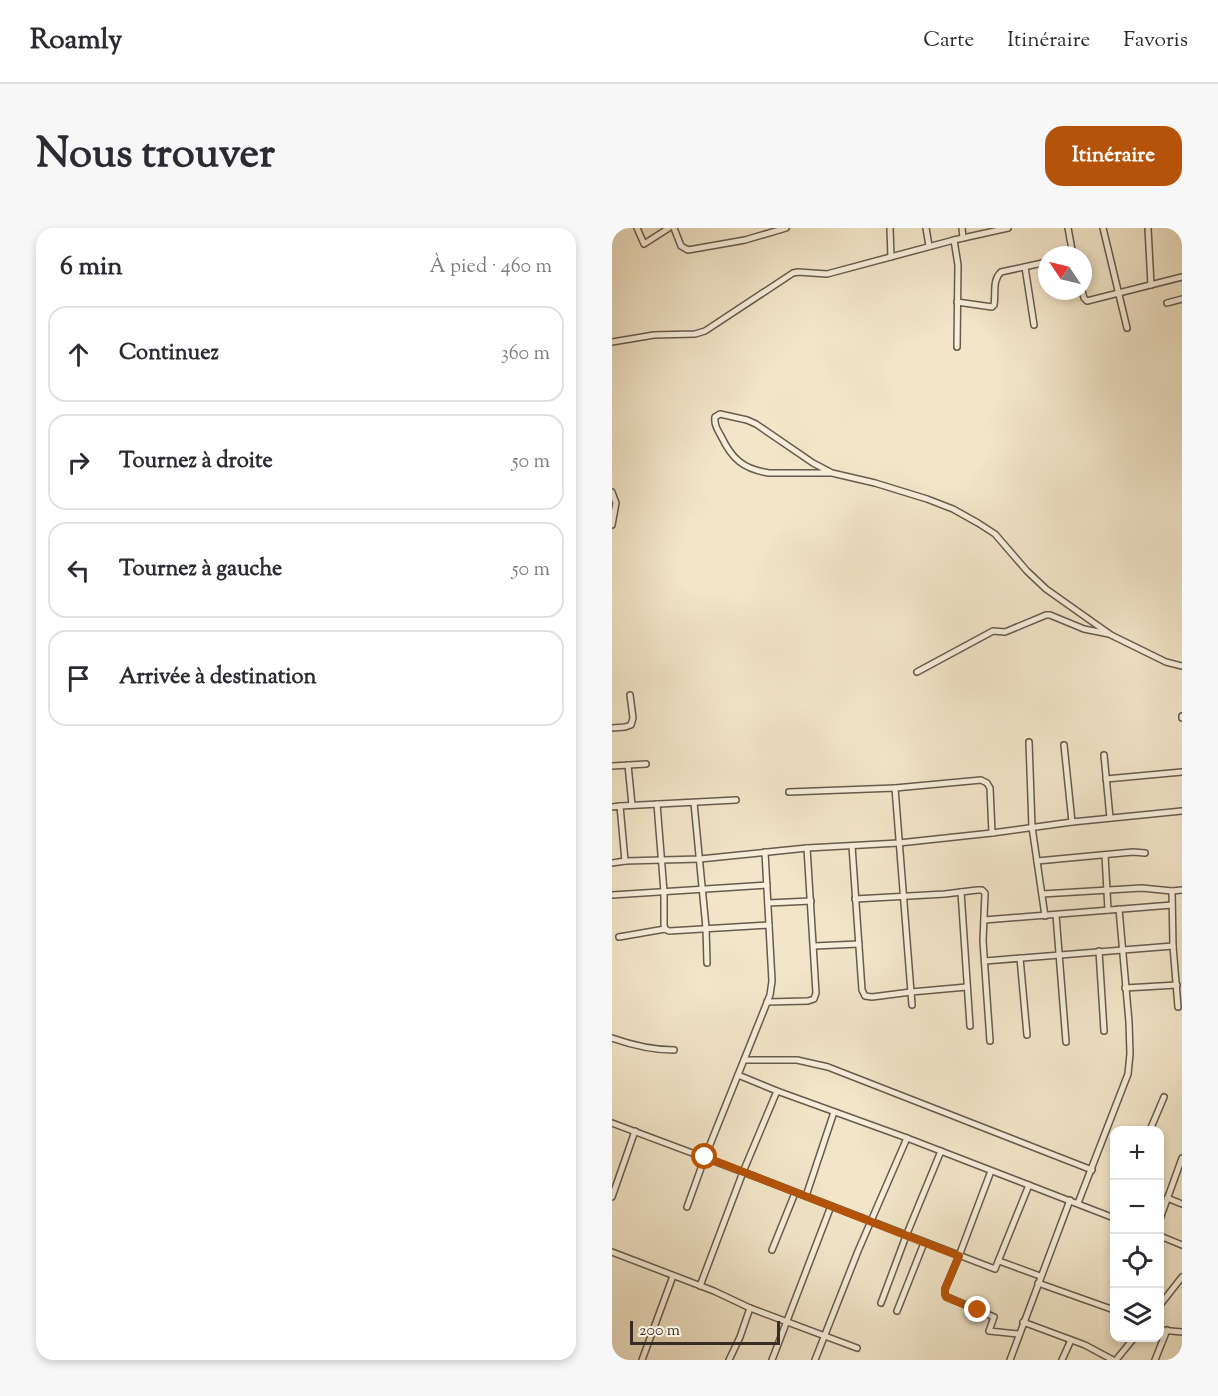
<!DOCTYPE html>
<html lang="fr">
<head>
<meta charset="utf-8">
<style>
  body { margin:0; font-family:"Sorts Mill Goudy",serif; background:#f7f7f7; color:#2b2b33 }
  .controls { position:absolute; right:18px; bottom:18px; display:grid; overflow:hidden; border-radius:12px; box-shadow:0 3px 9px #0003 }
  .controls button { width:54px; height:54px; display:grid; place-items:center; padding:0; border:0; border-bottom:2px solid #e1e1e2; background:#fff; color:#2b2b33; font:30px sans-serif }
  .compass { position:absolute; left:426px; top:18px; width:54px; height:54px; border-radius:50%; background:#fff; box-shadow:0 3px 9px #0003; rotate:305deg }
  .scale { position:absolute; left:18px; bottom:15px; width:150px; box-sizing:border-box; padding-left:6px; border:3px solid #382d24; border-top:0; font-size:16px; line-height:21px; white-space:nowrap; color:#382d24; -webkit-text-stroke:4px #f7eedb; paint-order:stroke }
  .stop { position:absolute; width:18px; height:18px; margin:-14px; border:4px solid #b45309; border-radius:50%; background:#fff }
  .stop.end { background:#b45309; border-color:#fff; box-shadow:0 2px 6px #0008 }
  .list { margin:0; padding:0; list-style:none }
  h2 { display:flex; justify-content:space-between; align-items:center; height:78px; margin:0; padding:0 24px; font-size:26px }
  h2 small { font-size:20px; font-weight:400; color:#7c7c81 }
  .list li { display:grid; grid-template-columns:39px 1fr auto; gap:18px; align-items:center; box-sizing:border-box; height:96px; margin:0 12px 12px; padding:0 12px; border:2px solid #e1e1e2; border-radius:18px }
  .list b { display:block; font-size:22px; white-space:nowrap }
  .list em { font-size:20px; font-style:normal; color:#7c7c81 }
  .icon { flex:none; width:33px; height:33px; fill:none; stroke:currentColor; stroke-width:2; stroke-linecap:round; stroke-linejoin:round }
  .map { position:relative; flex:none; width:570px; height:1132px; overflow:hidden; border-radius:18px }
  header { display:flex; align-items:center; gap:36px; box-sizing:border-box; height:84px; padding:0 30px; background:#fff; border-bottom:2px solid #e1e1e2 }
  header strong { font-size:28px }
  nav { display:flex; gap:33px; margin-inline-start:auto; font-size:21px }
  .intro { display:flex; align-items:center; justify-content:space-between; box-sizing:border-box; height:144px; padding:0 36px }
  h1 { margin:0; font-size:42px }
  .button { padding:15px 27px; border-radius:18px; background:#b45309; color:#fff; font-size:21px; font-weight:700 }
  main { display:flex; gap:36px; padding:0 36px }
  aside { flex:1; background:#fff; border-radius:18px; box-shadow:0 3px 9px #0003 }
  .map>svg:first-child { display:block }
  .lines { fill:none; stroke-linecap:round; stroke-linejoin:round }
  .street-casing { stroke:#665b4d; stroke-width:8 }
  .street { stroke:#f7eedb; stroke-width:5 }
  .route { stroke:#b45309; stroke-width:8 }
</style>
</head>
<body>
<header>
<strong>Roamly</strong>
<nav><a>Carte</a><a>Itinéraire</a><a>Favoris</a></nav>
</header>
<div class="intro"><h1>Nous trouver</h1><a class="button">Itinéraire</a></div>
<main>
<aside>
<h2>6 min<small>À pied · 460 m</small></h2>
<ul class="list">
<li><svg class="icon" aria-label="ahead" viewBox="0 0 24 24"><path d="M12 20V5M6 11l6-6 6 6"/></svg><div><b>Continuez</b></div><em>360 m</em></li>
<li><svg class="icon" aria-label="right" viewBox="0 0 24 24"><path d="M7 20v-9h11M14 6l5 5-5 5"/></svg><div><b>Tournez à droite</b></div><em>50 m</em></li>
<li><svg class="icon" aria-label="left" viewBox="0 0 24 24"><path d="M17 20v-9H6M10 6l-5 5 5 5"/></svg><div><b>Tournez à gauche</b></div><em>50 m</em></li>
<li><svg class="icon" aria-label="arrive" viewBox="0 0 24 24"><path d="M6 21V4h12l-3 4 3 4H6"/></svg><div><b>Arrivée à destination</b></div></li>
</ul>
</aside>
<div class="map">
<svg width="570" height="1132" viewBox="0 0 570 1132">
  <rect width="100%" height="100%" fill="#f2e5c8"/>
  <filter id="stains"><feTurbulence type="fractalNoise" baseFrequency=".00333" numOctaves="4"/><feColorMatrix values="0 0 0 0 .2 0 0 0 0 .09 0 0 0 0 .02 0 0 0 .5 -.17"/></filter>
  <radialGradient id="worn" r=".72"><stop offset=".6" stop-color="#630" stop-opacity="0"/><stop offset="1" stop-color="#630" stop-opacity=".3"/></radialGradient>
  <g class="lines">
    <defs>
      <g id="street">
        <polyline points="25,0 32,16 57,0"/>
        <polyline points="62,0 69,18 76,22 133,12 174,0"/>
        <polyline points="278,0 279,29"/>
        <polyline points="314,0 317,18"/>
        <polyline points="350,0 351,10"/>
        <polyline points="456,0 461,27"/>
        <polyline points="491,0 515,100"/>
        <polyline points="536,0 539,57"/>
        <polyline points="570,0 570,1"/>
        <polyline points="342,12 346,37 345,119"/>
        <polyline points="413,39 422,97"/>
        <polyline points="470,63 472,70 475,73 570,49"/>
        <path d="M345,74L380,79L382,77C384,66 380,52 389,44L435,34"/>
        <polyline points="555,75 570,71"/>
        <polyline points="0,114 42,107 83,106 93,103 181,45 186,44 215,46 342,12 396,0"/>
        <path d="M220,245L201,235L144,196L135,192L108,186L103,189C102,196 105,201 109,208C120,231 131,241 157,245H220L263,255L315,271L341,281L366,295L383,306L415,343L434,361L499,407L554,434L570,438"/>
        <polyline points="0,264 4,275 0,297"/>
        <polyline points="305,444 381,403 393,404 398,402 434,387 438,387 472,401 497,406"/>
        <polyline points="570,488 570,490"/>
        <polyline points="0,500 13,499 19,497 21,490 18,467"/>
        <polyline points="417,514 420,599 433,688"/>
        <polyline points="452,517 460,594"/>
        <polyline points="492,527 498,590"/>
        <polyline points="16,537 20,577"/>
        <polyline points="0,538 34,536"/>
        <polyline points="494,551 570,544"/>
        <polyline points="283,560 369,552 375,555 378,560 380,605"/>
        <polyline points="177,564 283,560 300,777"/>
        <polyline points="82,575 94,700 95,735"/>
        <polyline points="45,576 52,664 52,697 53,701 57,703 157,697"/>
        <polyline points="8,578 124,572"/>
        <polyline points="0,579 8,578 13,633 88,631 195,620 287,615 380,605 460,594 570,583"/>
        <polyline points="240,618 250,762 253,768 260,769 299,764 355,759"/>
        <polyline points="493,627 496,682"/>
        <polyline points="425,633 521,624 533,625"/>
        <polyline points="0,635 13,633"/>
        <polyline points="560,663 561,718 566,779"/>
        <polyline points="349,664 358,798"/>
        <polyline points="430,666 530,660 560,663 570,662"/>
        <polyline points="0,667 155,657"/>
        <polyline points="243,671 333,666 365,662 370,662 373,665 371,713 378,813"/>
        <polyline points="156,675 199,673"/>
        <polyline points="444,687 454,814"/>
        <polyline points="372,692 560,677"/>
        <polyline points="7,709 53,701"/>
        <polyline points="202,718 247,716"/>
        <polyline points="487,723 492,803"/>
        <polyline points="408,730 415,807"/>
        <polyline points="373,733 561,718"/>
        <polyline points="513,760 565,757"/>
        <polyline points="155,774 196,773 202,771 204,765 195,620"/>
        <path d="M0,810C20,817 40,822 62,822"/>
        <polyline points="132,832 185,832 216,839 480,942"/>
        <polyline points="126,847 165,863 295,910 502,990"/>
        <polyline points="0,895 131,944 383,1041 417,957"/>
        <polyline points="538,902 552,869"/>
        <polyline points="379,943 347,1028 333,1061 333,1066 335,1069 382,1089 377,1103 407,1106"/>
        <polyline points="194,968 222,884"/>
        <polyline points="0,969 23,903"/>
        <polyline points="555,970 570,976"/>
        <polyline points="466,975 516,846 518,826 517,794 507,681"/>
        <polyline points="75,979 93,929 158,767 160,753 153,624"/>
        <polyline points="548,991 570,930"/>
        <polyline points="548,1008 570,1017"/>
        <polyline points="160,1022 183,965"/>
        <polyline points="0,1024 102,1063 138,1080 245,1120"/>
        <polyline points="387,1033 428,1048"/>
        <polyline points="426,1055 502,1082"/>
        <polyline points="88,1058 131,944 165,863"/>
        <polyline points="269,1075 294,1008 329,923"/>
        <polyline points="548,1077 570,1049"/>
        <polyline points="285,1083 312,1015"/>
        <polyline points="411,1094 473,1117 501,1132"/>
        <polyline points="548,1102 570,1104"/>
        <polyline points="30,1132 61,1048"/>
        <polyline points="117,1132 128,1109 138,1080"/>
        <polyline points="160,1132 219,978"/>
        <polyline points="203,1132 246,1023 295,910"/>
        <polyline points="398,1132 458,972"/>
        <polyline points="450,1132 459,1112"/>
        <polyline points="504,1132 522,1110"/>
        <polyline points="543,1132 555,1102"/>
      </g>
    </defs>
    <use href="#street" class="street-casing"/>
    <use href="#street" class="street"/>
  </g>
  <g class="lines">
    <polyline class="route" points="93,929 347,1028 333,1061 333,1066 334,1069 366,1082"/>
  </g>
  <rect width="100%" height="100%" filter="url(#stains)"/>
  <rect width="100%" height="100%" fill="url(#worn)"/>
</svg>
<div class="controls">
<button>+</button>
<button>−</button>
<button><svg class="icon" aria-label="locate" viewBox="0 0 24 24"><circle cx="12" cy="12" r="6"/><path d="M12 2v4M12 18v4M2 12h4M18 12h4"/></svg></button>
<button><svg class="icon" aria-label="layers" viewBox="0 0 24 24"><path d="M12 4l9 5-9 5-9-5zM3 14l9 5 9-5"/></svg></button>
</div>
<svg class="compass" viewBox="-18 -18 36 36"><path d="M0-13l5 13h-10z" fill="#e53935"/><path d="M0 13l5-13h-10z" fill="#7c7c81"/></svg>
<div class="scale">200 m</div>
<div class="stop" style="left:93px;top:929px"></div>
<div class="stop end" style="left:366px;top:1082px"></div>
</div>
</main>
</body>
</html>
